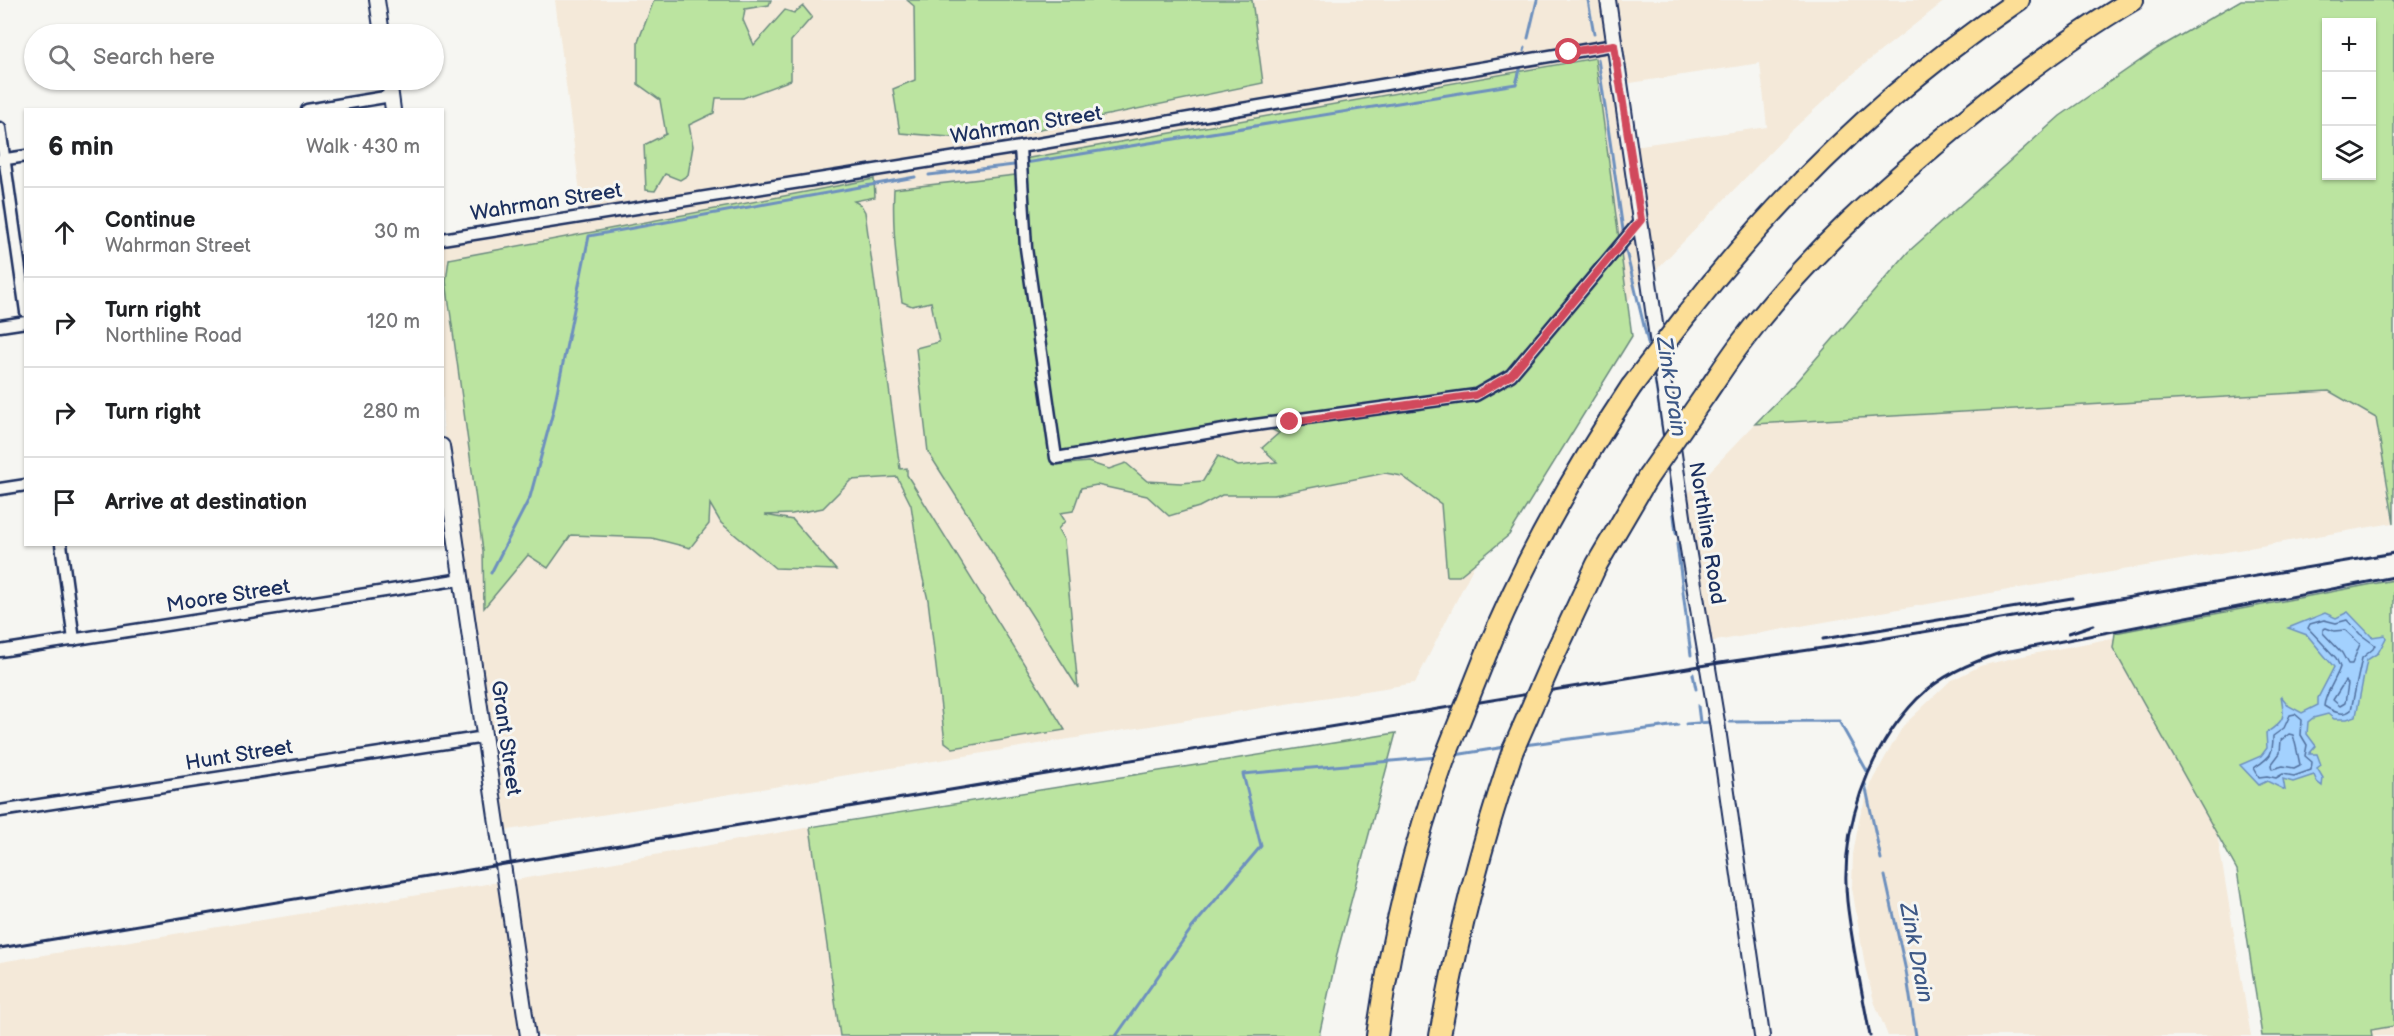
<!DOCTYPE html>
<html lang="en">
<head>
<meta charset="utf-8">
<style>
  body { margin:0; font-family:"Balsamiq Sans",sans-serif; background:#f2f2f2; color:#202124 }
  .controls { position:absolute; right:18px; top:18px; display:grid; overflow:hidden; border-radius:0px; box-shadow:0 2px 4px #0004 }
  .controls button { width:54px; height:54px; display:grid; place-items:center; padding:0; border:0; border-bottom:2px solid #e0e0e0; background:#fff; color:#202124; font:30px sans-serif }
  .stop { position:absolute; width:18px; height:18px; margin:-14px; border:4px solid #d1495b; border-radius:50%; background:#fff }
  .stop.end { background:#d1495b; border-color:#fff; box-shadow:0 2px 6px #0008 }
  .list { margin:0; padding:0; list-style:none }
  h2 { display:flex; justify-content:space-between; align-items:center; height:78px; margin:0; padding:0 24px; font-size:26px }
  h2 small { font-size:20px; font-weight:400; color:#757577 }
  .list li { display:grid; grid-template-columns:39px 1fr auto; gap:18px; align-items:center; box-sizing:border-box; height:90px; padding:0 24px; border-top:2px solid #e0e0e0 }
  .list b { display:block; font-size:22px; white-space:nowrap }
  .list p { margin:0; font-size:20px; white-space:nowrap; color:#757577 }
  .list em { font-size:20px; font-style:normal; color:#757577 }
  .icon { flex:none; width:33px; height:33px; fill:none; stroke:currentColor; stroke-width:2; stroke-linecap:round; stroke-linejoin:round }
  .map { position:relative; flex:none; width:2394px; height:1036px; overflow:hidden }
  .search { position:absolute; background:#fff; box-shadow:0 2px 4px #0004; left:24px; top:24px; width:420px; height:66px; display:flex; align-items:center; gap:15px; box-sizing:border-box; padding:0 21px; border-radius:33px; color:#757577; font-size:22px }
  .panel { position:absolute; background:#fff; box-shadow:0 2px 4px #0004; left:24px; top:108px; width:420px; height:438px; border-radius:0px }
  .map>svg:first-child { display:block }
  .built { fill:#f4e9d9 }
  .green { fill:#bbe4a0; stroke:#6b8a7f; stroke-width:1.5; fill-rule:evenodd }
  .water { fill:#a3d1fe; stroke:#6d90be; stroke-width:1.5 }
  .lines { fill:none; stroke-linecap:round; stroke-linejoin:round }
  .shore { stroke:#51709e; stroke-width:1.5 }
  .stream { stroke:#6d90be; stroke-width:3 }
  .minor-casing { stroke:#1b2f5e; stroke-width:15 }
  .tertiary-casing { stroke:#1b2f5e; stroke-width:18 }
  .motorway-casing { stroke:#1b2f5e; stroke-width:24 }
  .minor { stroke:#f6f6f2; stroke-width:10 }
  .tertiary { stroke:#f6f6f2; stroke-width:14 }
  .motorway { stroke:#fcde96; stroke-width:20 }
  .rail { stroke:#1b2f5e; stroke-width:3 }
  .motorway-bridge-casing { stroke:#1b2f5e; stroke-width:24; stroke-linecap:butt }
  .motorway-bridge { stroke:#fcde96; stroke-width:20 }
  .route { stroke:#d1495b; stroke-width:8 }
  .labels { text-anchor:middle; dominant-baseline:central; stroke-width:6; stroke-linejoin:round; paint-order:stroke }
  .street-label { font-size:21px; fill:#1b2f5e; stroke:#f6f6f2 }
  .water-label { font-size:22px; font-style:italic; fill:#3d5886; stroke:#f6f6f2 }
</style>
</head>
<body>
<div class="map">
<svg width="2394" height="1036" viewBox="0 0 2394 1036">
  <rect width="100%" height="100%" fill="#f6f6f2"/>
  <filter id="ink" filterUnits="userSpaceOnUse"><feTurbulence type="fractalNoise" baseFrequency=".0167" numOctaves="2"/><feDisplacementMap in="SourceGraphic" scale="12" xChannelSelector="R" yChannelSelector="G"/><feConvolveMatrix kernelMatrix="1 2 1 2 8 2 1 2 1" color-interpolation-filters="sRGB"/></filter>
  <g filter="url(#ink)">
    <g class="built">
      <polygon points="555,0 1601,0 1642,279 1525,464 1415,683 502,831 443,423 442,244 584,223"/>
      <polygon points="1612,0 1946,0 1863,65 1789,133 1652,274 1634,146 1767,127 1760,63 1624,84"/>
      <polygon points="2329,391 2376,417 2393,523 1710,642 1687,495 1755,424"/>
      <polygon points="2182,624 2251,1036 1888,1036 1874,1001 1865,966 1852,888 1853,854 1860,815 1873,779 1903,726 1950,681 1980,666 2013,658"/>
      <polygon points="810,827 840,1036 532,1036 510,881"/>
      <polygon points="499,882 521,1036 0,1036 0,962"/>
      <polygon points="2394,1026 2394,1036 2372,1036 2371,1030"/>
    </g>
    <g class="green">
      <polygon points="654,0 771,0 769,5 745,9 743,20 754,45 785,10 794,13 803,6 812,17 791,41 791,80 743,98 716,98 714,113 689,125 693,146 688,175 680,180 665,174 655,191 646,190 644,145 666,134 660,100 638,84 638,42"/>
      <polygon points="907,0 1252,0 1263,83 987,140 900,133 893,89 915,80 914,6"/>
      <path d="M2241,0H2394V523L2376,418L2329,391L1755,424L1795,383L1908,252L2060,116L2157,49ZM2326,22H2372V176H2326Z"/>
      <path d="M1595,58L1632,336L1509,535L1459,576H1447L1441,504L1402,476L1385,473L1274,495H1222L1199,507L1169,516L1147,496L1097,485L1081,488L1073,511L1060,513L1065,521L1058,529L1064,540L1078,688L928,452L916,348L939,342L931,302L912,306L902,302C896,264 892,227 894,189L1024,174V159ZM1257,423L1279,433L1262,448L1277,462L1238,466L1218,456L1203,481L1181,483L1147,481L1126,463L1109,469L1088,462L1058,465L1063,451L1078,453L1223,424Z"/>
      <polygon points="874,179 875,197 854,201 861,205 865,212 900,469 907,468 907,475 1065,730 953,748 945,742 928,600 920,566 911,505 897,477 851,480 823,508 792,514 765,515 793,520 836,570 775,568 721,523 710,504 709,524 690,548 652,538 571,535 548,568 528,555 484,608 483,551 446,281 449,259"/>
      <polygon points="2394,580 2394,1026 2371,1030 2372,1036 2262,1036 2237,870 2113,648 2115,633"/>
      <polygon points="1396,733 1338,950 1319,1036 840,1036 810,827"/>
    </g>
    <path class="water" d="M2348,612L2372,637L2385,635L2386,638L2378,653L2367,660L2356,716L2347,719H2334L2328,714L2313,718L2308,722L2307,734L2316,746L2309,754H2317L2321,765L2317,768L2323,778L2322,786L2317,782L2314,775L2293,782L2283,779L2285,790L2267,781L2259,785L2240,765L2261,756L2267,748L2266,733C2285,721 2285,717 2281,696L2289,706L2302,713L2318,705V698L2334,667L2307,635L2288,628L2325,613L2336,618Z"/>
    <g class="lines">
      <g class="shore">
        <path d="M2324,620L2336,623L2347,620L2360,634L2375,645L2373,649L2362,658L2351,710C2343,717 2332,711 2324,706C2325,693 2336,680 2340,667L2336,658L2308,628L2310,624Z"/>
        <polygon points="2326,628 2334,631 2345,630 2360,644 2352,664 2348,664 2342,653 2323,633 2323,629"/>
        <polygon points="2345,681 2348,684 2345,703 2340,706 2333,700"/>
        <path d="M2295,714L2302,720L2301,735L2307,745L2305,756L2312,762L2311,770L2294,776L2283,774L2276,778L2267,776L2259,777L2254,768C2270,757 2273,756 2273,736L2284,728L2290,715Z"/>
        <path d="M2289,734L2293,735C2296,745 2298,755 2300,765L2294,768L2283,766L2272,769L2271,765L2280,753L2281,740Z"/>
      </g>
      <g class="stream">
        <polyline points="1588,0 1594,34"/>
        <polyline points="1528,38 1537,0"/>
        <polyline points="1524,51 1525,48"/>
        <polyline points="1598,59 1623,230"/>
        <polyline points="1025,163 1516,84 1521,66"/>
        <polyline points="929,175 1014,165"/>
        <polyline points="1625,247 1650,351"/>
        <polyline points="1654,372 1664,439"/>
        <polyline points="1668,464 1676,533"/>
        <polyline points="1677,544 1691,655"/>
        <polyline points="491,573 530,497 553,412 589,236 915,177"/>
        <polyline points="1693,674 1696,689"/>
        <polyline points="1698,706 1700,722"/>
        <polyline points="1730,722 1839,721 1867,771"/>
        <polyline points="1686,724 1711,722"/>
        <polyline points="1524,745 1678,725"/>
        <polyline points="1455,755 1505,747"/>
        <polyline points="1865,784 1881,859"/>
        <polyline points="1885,876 1906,971 1916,1036"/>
        <polyline points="1116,1036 1191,929 1261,846 1243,774 1437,757"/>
      </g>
      <defs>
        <g id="minor">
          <polyline points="307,110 391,96"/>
          <polyline points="0,128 26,312"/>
          <polyline points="1020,147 1026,248 1056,458 1248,426 1476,395 1511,375 1641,220"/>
          <polyline points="0,160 26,156"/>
          <polyline points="442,239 1020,147 1614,45"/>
          <polyline points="0,326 26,322"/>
          <polyline points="0,489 26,485"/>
          <polyline points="61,544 74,640"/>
          <polyline points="0,651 462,579"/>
          <polyline points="0,811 485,737"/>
        </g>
        <g id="tertiary">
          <polyline points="377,0 382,34"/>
          <polyline points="1608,0 1686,537 1717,722 1762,1036"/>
          <polyline points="389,80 393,110"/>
          <polyline points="442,446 528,1036"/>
        </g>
        <g id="motorway">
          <path d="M1688,313C1781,193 1893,85 2019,0"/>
          <path d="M1705,395C1718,376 1730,357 1744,339C1808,254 1888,183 1970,116C2022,74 2075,34 2133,0"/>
          <path d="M1487,652C1525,558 1575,471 1631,387"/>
          <polyline points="1554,656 1597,564 1648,477"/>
          <path d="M1377,1036C1390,942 1412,849 1444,760"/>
          <path d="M1440,1036C1457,938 1481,844 1513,750"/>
        </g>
      </defs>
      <use href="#minor" class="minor-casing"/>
      <use href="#tertiary" class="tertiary-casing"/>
      <use href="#motorway" class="motorway-casing"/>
      <use href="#minor" class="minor"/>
      <use href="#tertiary" class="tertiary"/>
      <use href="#motorway" class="motorway"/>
      <g class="rail">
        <polyline points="2069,633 2093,625"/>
        <polyline points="1823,639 2072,598"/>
        <polyline points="0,948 1474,703 1706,665 1857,643 2394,553"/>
        <path d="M1870,1036C1862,991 1852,946 1847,901C1840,830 1867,751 1917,699C1940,676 1970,663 2000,653L2394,577"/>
      </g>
      <defs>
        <g id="motorway-bridge">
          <polyline points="1631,387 1688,313"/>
          <polyline points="1648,477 1705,395"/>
          <polyline points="1513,750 1554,656"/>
          <polyline points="1444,760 1487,652"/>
        </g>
      </defs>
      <use href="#motorway-bridge" class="motorway-bridge-casing"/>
      <use href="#motorway-bridge" class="motorway-bridge"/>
    </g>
  </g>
  <g class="lines" filter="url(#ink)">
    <polyline class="route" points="1290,422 1476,395 1511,375 1641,220 1614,45 1569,52"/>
  </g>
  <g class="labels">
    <g class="street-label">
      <text transform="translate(1026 125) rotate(-9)">Wahrman Street</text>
      <text transform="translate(546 202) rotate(-9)">Wahrman Street</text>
      <text transform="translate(1707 533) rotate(81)">Northline Road</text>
      <text transform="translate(228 596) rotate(-9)">Moore Street</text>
      <text transform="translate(506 738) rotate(82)">Grant Street</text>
      <text transform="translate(239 755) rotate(-9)">Hunt Street</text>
    </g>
    <g class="water-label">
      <text transform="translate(1671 387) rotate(81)">Zink Drain</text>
      <text transform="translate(1916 953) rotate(79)">Zink Drain</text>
    </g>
  </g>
</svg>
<div class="controls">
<button>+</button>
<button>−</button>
<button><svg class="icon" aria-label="layers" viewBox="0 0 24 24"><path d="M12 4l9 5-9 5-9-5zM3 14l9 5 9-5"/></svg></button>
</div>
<div class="stop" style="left:1569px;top:52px"></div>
<div class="stop end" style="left:1290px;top:422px"></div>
<div class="search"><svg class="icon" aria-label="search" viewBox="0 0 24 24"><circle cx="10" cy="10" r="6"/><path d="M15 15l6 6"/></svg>Search here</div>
<section class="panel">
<h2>6 min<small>Walk · 430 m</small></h2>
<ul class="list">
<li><svg class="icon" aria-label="ahead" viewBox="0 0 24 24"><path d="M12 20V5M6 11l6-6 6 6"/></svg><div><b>Continue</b><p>Wahrman Street</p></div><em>30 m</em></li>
<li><svg class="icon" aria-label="right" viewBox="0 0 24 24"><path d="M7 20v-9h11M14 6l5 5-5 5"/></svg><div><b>Turn right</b><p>Northline Road</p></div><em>120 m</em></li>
<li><svg class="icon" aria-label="right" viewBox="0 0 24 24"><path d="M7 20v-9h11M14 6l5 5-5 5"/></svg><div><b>Turn right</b></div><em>280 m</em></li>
<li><svg class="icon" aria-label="arrive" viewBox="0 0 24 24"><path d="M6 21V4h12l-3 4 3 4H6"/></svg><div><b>Arrive at destination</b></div></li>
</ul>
</section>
</div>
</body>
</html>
